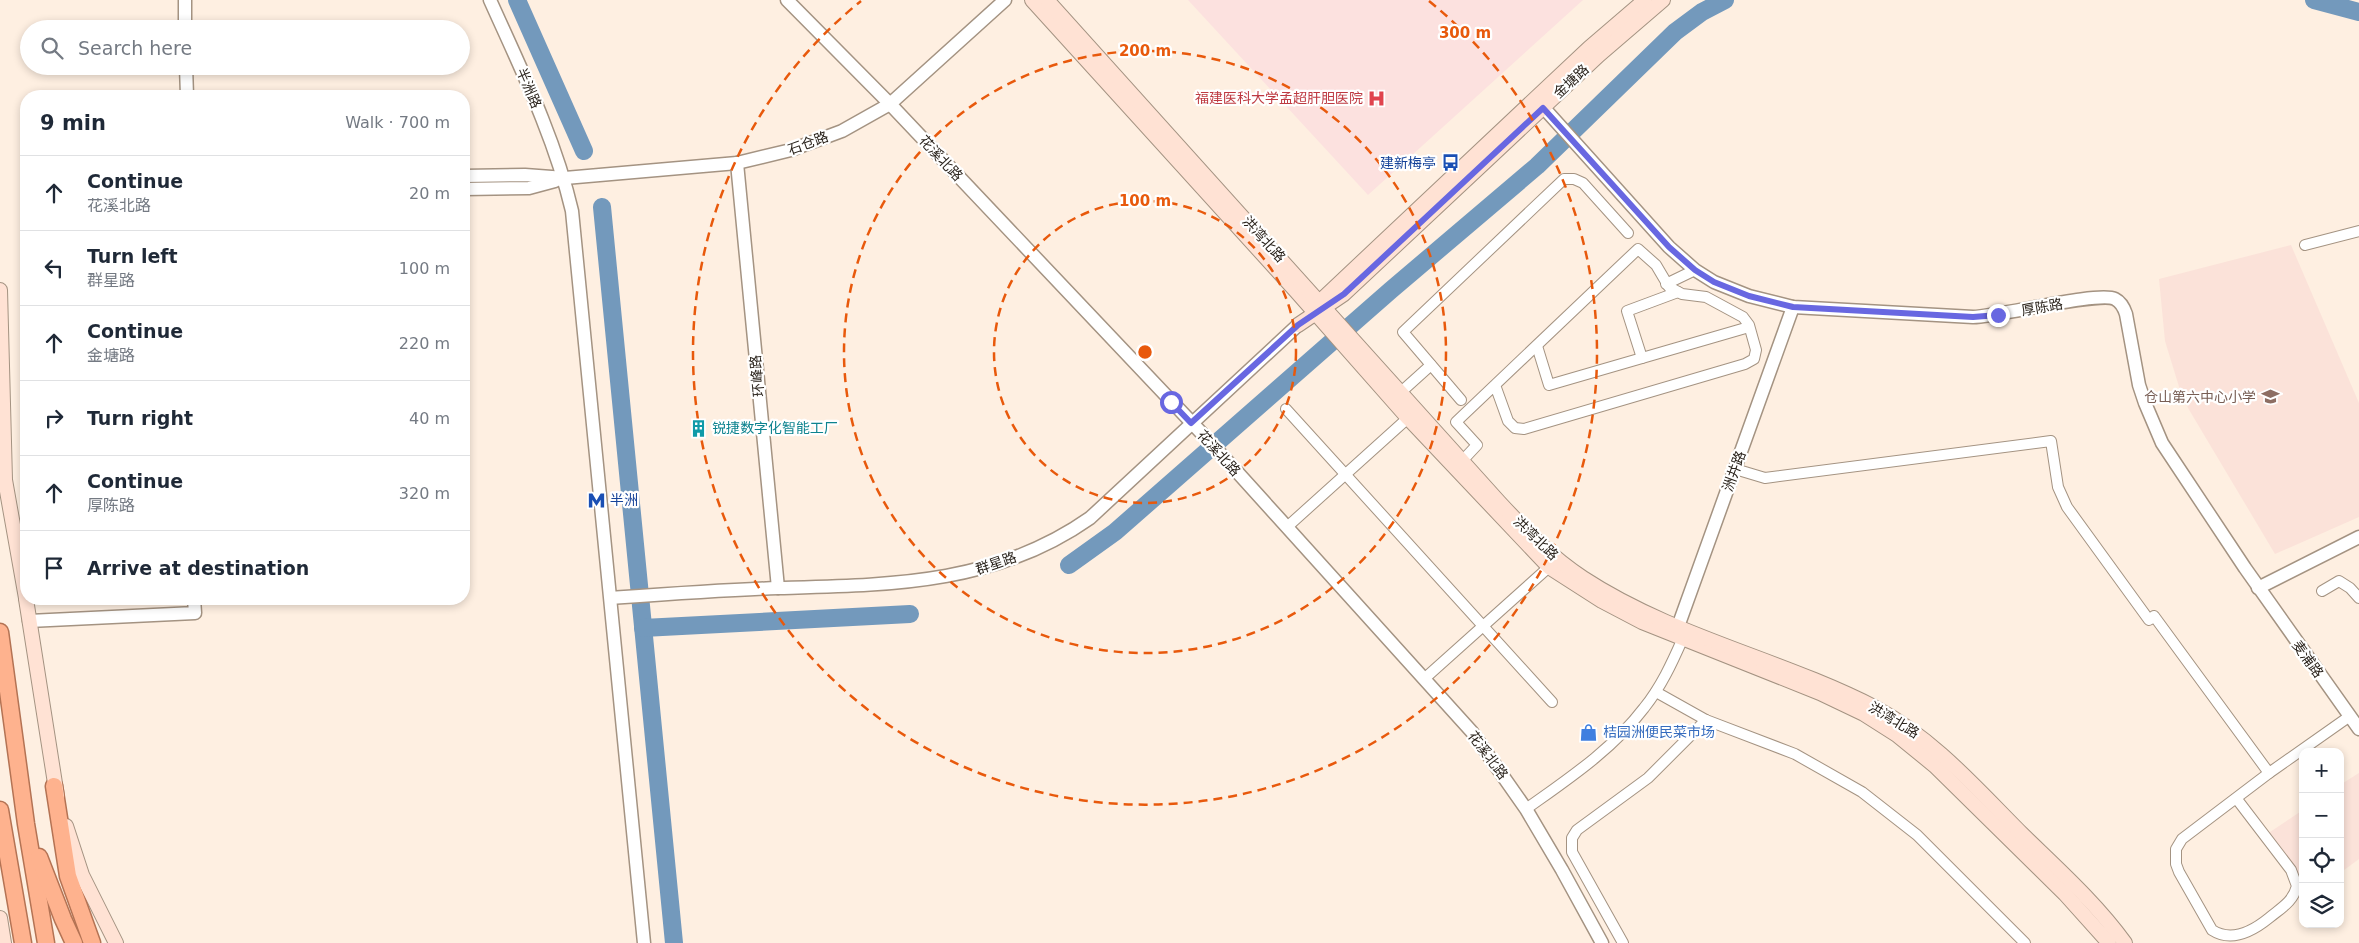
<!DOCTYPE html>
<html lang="en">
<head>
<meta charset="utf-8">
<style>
  body { margin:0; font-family:"DejaVu Sans","Noto Sans SC",sans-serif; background:#f2f2f3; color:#1f2937 }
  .controls { position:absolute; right:15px; bottom:15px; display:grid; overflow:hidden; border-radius:10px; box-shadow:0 2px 8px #0003 }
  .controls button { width:45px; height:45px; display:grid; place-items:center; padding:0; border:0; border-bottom:1px solid #e0e1e3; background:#fff; color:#1f2937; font:25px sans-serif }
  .stop { position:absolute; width:15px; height:15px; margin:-11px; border:4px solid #6867e1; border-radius:50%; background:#fff }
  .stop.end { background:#6867e1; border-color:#fff; box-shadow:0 1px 5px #0008 }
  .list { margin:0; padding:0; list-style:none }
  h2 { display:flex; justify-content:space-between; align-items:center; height:65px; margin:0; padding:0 20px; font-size:21px }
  h2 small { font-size:16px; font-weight:400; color:#747a83 }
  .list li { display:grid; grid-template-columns:32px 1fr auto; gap:15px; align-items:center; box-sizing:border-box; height:75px; padding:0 20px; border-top:1px solid #e0e1e3 }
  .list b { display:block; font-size:19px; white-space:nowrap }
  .list p { margin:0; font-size:16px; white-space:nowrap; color:#747a83 }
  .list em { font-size:16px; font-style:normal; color:#747a83 }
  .icon { flex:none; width:28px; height:28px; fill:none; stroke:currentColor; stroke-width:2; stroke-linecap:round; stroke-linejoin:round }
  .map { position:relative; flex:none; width:2359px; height:943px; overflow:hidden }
  .search { position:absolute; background:#fff; box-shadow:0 2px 8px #0003; left:20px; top:20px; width:450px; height:55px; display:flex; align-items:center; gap:12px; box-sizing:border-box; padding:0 18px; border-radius:28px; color:#747a83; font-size:19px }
  .panel { position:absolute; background:#fff; box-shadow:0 2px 8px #0003; left:20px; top:90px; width:450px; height:515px; border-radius:20px }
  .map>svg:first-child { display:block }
  .education { fill:#fbe2d9 }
  .medical { fill:#fce1df }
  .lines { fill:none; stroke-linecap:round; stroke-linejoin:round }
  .river { stroke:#7399bc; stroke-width:18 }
  .minor-casing { stroke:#a49382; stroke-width:12 }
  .tertiary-casing { stroke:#a49382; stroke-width:15 }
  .secondary-casing { stroke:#a49382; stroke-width:16 }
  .trunk-casing { stroke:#b47354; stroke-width:19 }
  .minor { stroke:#fff; stroke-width:10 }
  .tertiary { stroke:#fff; stroke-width:12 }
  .secondary { stroke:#ffe2d4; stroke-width:14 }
  .trunk { stroke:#feb28e; stroke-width:16 }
  .route { stroke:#6867e1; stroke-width:6 }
  .ring { fill:none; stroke:#e8590c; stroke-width:2.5; stroke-dasharray:9 6 }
  .labels { text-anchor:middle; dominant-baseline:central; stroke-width:4.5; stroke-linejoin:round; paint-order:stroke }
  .street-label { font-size:14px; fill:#2b241d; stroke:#fff }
  .health-label { font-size:14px; fill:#be3a42; stroke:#fff; text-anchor:end }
  .transit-label { font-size:14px; fill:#164399; stroke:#fff; text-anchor:end }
  .education-label { font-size:14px; fill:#785e54; stroke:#fff; text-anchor:end }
  .culture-label { font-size:14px; fill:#0d838f; stroke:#fff; text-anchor:start }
  .shop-label { font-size:14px; fill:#366cbe; stroke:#fff; text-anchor:start }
  .centre { fill:#e8590c; stroke:#fff; stroke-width:2.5 }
  .ring-label { font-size:15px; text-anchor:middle; font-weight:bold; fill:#e8590c; stroke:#fff; stroke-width:4.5; stroke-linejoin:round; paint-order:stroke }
</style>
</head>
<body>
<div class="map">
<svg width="2359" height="943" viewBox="0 0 2359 943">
  <rect width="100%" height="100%" fill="#feefe1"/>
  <g class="education">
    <polygon points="2291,245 2359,403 2359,517 2275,554 2188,408 2180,390 2165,341 2159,279"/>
    <polygon points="2359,773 2359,859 2340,873 2340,785"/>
    <polygon points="2303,810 2303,880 2267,834"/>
  </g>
  <polygon class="medical" points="1188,0 1583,0 1368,195"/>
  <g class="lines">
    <g class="river">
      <polyline points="517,0 584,151"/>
      <polyline points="2314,0 2359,12"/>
      <polyline points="602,207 674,943"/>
      <polyline points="1069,565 1115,532 1391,290 1537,166 1675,32 1702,12 1725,0"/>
      <polyline points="643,628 910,614"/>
    </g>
    <defs>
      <g id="minor">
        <polyline points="2305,245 2359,231"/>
        <polyline points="1666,284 1695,270"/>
        <polyline points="1537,346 1549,385 1749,327"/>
        <polyline points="1642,358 1627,311 1678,292"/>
        <polyline points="1401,392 1431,365"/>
        <polyline points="1461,400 1403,332 1564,179 1574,179 1583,183 1628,233"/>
        <polyline points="1286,409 1552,702"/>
        <polyline points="1462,461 1477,445 1456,422 1638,249 1656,265 1669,287 1682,294 1706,297 1743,317 1749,325 1756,350 1754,359 1745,364 1524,429 1515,428 1508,421 1495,385"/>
        <polyline points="1735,469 1765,478 2051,441 2058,487 2067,507 2149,620 2154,616 2269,773 2350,716"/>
        <polyline points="1287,527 1408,418"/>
        <polyline points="2322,591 2339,581 2350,588 2359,598"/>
        <polyline points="1424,679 1549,567"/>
        <polyline points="1656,692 1706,720 1795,754 1862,792 1917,835 2025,943"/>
        <path d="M2236,798L2291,870L2297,886C2293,902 2281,908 2269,918C2253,931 2232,943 2212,930L2179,872L2176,864V849L2182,839L2269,773"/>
        <path d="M1526,809C1568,779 1612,750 1644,708C1661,687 1672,663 1683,638"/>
        <polyline points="1623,943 1572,852 1572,838 1577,830 1648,778 1706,720"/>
      </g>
      <g id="tertiary">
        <polyline points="185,0 185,29"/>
        <path d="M490,0C521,69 555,138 572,211L644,943"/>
        <polyline points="787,0 890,104 1211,443 1472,732 1526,809 1562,870 1602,943"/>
        <polyline points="186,66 187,96"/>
        <path d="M1543,107L1669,247L1695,270L1714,282L1749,296L1793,307L1973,317C2001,316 2099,291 2115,299C2121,302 2124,308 2126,314L2139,385L2145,403L2162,443L2245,568L2359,729"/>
        <polyline points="737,163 778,588"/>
        <polyline points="464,176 525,175 565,178 737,163 791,150 842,131 890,104 1005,0"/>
        <polyline points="464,189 529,188 555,181"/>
        <polyline points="2258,588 2359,537"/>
        <path d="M611,598C667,594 722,590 778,588C889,585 995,585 1090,518L1298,325"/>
        <polyline points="29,621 195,613 194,599"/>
        <polyline points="1675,635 1793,307"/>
      </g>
      <g id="secondary">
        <polyline points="1032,0 1296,291 1408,418 1549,567 1602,601 1642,622 1820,693 1864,714 1897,735 1935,766 2065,894 2109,943"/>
        <path d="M1047,0L1499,502C1525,530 1551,557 1583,578C1673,637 1781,659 1876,708C1934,739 1977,789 2023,835C2058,869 2096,903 2125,943"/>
        <polyline points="0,290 5,480 26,598"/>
        <polyline points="1315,306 1589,48 1645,0"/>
        <polyline points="1298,325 1344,294 1599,55 1663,0"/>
        <polyline points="26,599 57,796"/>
        <polyline points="66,826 82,875 116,943"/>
        <polyline points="0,918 4,943"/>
      </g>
      <g id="trunk">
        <polyline points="0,632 26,824 46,943"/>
        <polyline points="54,786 68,876 92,943"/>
        <polyline points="0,810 23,943"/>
        <polyline points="39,857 63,919 74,943"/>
      </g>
    </defs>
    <use href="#minor" class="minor-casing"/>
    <use href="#tertiary" class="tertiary-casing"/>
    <use href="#secondary" class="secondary-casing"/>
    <use href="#trunk" class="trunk-casing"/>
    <use href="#minor" class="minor"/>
    <use href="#tertiary" class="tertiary"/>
    <use href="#secondary" class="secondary"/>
    <use href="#trunk" class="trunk"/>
  </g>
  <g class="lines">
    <polyline class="route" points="1171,402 1191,423 1298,325 1344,294 1543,108 1669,247 1695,270 1714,282 1749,296 1793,307 1973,317 1998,315"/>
  </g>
  <g class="ring">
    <circle cx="1145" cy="352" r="151"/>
    <circle cx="1145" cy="352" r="301"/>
    <path d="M1429 1A452 452 0 1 1 861 1"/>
  </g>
  <defs>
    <symbol id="hospital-bare" viewBox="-9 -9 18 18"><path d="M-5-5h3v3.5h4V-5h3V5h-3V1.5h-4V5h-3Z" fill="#e0444e" stroke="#fff" stroke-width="2.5" paint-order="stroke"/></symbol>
    <symbol id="bus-bare" viewBox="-9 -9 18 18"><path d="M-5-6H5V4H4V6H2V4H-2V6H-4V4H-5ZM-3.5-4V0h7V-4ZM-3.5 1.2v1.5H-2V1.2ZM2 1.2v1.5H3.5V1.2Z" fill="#1a4fb4" stroke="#fff" stroke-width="2.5" paint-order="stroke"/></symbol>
    <symbol id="school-bare" viewBox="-9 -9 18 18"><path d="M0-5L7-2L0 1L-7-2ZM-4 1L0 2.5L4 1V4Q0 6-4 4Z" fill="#8d6e63" stroke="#fff" stroke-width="2.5" paint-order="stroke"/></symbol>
    <symbol id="building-bare" viewBox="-9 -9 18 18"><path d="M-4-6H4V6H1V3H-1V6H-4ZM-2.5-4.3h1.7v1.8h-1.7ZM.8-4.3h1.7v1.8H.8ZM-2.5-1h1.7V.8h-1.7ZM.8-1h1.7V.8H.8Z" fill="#0f9aa8" stroke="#fff" stroke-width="2.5" paint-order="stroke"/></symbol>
    <symbol id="metro-bare" viewBox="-9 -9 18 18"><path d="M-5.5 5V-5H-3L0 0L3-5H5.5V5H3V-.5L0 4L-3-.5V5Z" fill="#1a4fb4" stroke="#fff" stroke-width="2.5" paint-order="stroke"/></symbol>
    <symbol id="shop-bare" viewBox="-9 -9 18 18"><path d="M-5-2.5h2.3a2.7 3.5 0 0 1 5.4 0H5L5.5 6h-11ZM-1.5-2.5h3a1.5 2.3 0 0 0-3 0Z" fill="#3f7fe0" stroke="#fff" stroke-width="2.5" paint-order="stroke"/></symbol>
  </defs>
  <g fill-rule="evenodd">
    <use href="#hospital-bare" x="1364" y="86" width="25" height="25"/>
    <use href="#bus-bare" x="1438" y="150" width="25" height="25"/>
    <use href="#school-bare" x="2258" y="384" width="25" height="25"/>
    <use href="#building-bare" x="686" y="416" width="25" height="25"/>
    <use href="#metro-bare" x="584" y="488" width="25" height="25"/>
    <use href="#shop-bare" x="1576" y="720" width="25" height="25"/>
  </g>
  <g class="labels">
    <g class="street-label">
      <text transform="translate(1571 81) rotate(-43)">金塘路</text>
      <text transform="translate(529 88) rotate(67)">半洲路</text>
      <text transform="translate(808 143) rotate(-20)">石仓路</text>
      <text transform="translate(941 158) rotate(47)">花溪北路</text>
      <text transform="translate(1264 239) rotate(48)">洪湾北路</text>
      <text transform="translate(2042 307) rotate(-10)">厚陈路</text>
      <text transform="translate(757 376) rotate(-95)">环峰路</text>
      <text transform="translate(1219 453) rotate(48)">花溪北路</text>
      <text transform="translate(1734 471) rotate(-70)">洲井路</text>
      <text transform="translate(1536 538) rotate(44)">洪湾北路</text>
      <text transform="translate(996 563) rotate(-19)">群星路</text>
      <text transform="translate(2308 659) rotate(54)">麦浦路</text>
      <text transform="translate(1894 720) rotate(31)">洪湾北路</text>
      <text transform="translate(1488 755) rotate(53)">花溪北路</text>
    </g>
    <g class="health-label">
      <text x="1363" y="98">福建医科大学孟超肝胆医院</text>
    </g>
    <g class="transit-label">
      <text x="1436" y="163">建新梅亭</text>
      <text x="610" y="500" text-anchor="start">半洲</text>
    </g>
    <g class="education-label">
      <text x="2256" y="397">仓山第六中心小学</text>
    </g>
    <g class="culture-label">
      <text x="712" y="428">锐捷数字化智能工厂</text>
    </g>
    <g class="shop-label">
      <text x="1603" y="732">桔园洲便民菜市场</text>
    </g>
  </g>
  <circle cx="1145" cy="352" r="8" class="centre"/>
  <g class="ring-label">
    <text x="1465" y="38">300 m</text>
    <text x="1145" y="56">200 m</text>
    <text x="1145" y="206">100 m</text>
  </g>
</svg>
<div class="controls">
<button>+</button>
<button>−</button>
<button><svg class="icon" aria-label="locate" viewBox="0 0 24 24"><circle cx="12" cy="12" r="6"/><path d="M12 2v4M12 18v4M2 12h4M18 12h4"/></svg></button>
<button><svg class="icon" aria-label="layers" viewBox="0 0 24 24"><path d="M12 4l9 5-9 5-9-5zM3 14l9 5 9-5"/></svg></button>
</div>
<div class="stop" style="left:1171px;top:402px"></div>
<div class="stop end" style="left:1998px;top:315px"></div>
<div class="search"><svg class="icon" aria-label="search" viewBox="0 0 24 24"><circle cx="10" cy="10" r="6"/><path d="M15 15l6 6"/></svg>Search here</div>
<section class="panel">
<h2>9 min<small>Walk · 700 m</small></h2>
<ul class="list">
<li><svg class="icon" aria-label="ahead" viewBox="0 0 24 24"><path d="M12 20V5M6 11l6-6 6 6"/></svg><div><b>Continue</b><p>花溪北路</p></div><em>20 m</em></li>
<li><svg class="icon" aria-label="left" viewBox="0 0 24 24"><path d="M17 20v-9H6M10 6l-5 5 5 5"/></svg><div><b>Turn left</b><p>群星路</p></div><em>100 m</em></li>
<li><svg class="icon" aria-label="ahead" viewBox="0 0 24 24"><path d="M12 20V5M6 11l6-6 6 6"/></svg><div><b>Continue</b><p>金塘路</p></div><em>220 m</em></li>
<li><svg class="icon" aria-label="right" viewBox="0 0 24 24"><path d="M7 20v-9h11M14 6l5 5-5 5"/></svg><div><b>Turn right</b></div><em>40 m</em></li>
<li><svg class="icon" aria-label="ahead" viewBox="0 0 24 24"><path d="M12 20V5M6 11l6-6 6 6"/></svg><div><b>Continue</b><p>厚陈路</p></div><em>320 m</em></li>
<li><svg class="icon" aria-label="arrive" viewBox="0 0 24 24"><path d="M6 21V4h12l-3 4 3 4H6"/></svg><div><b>Arrive at destination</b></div></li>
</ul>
</section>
</div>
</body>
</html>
